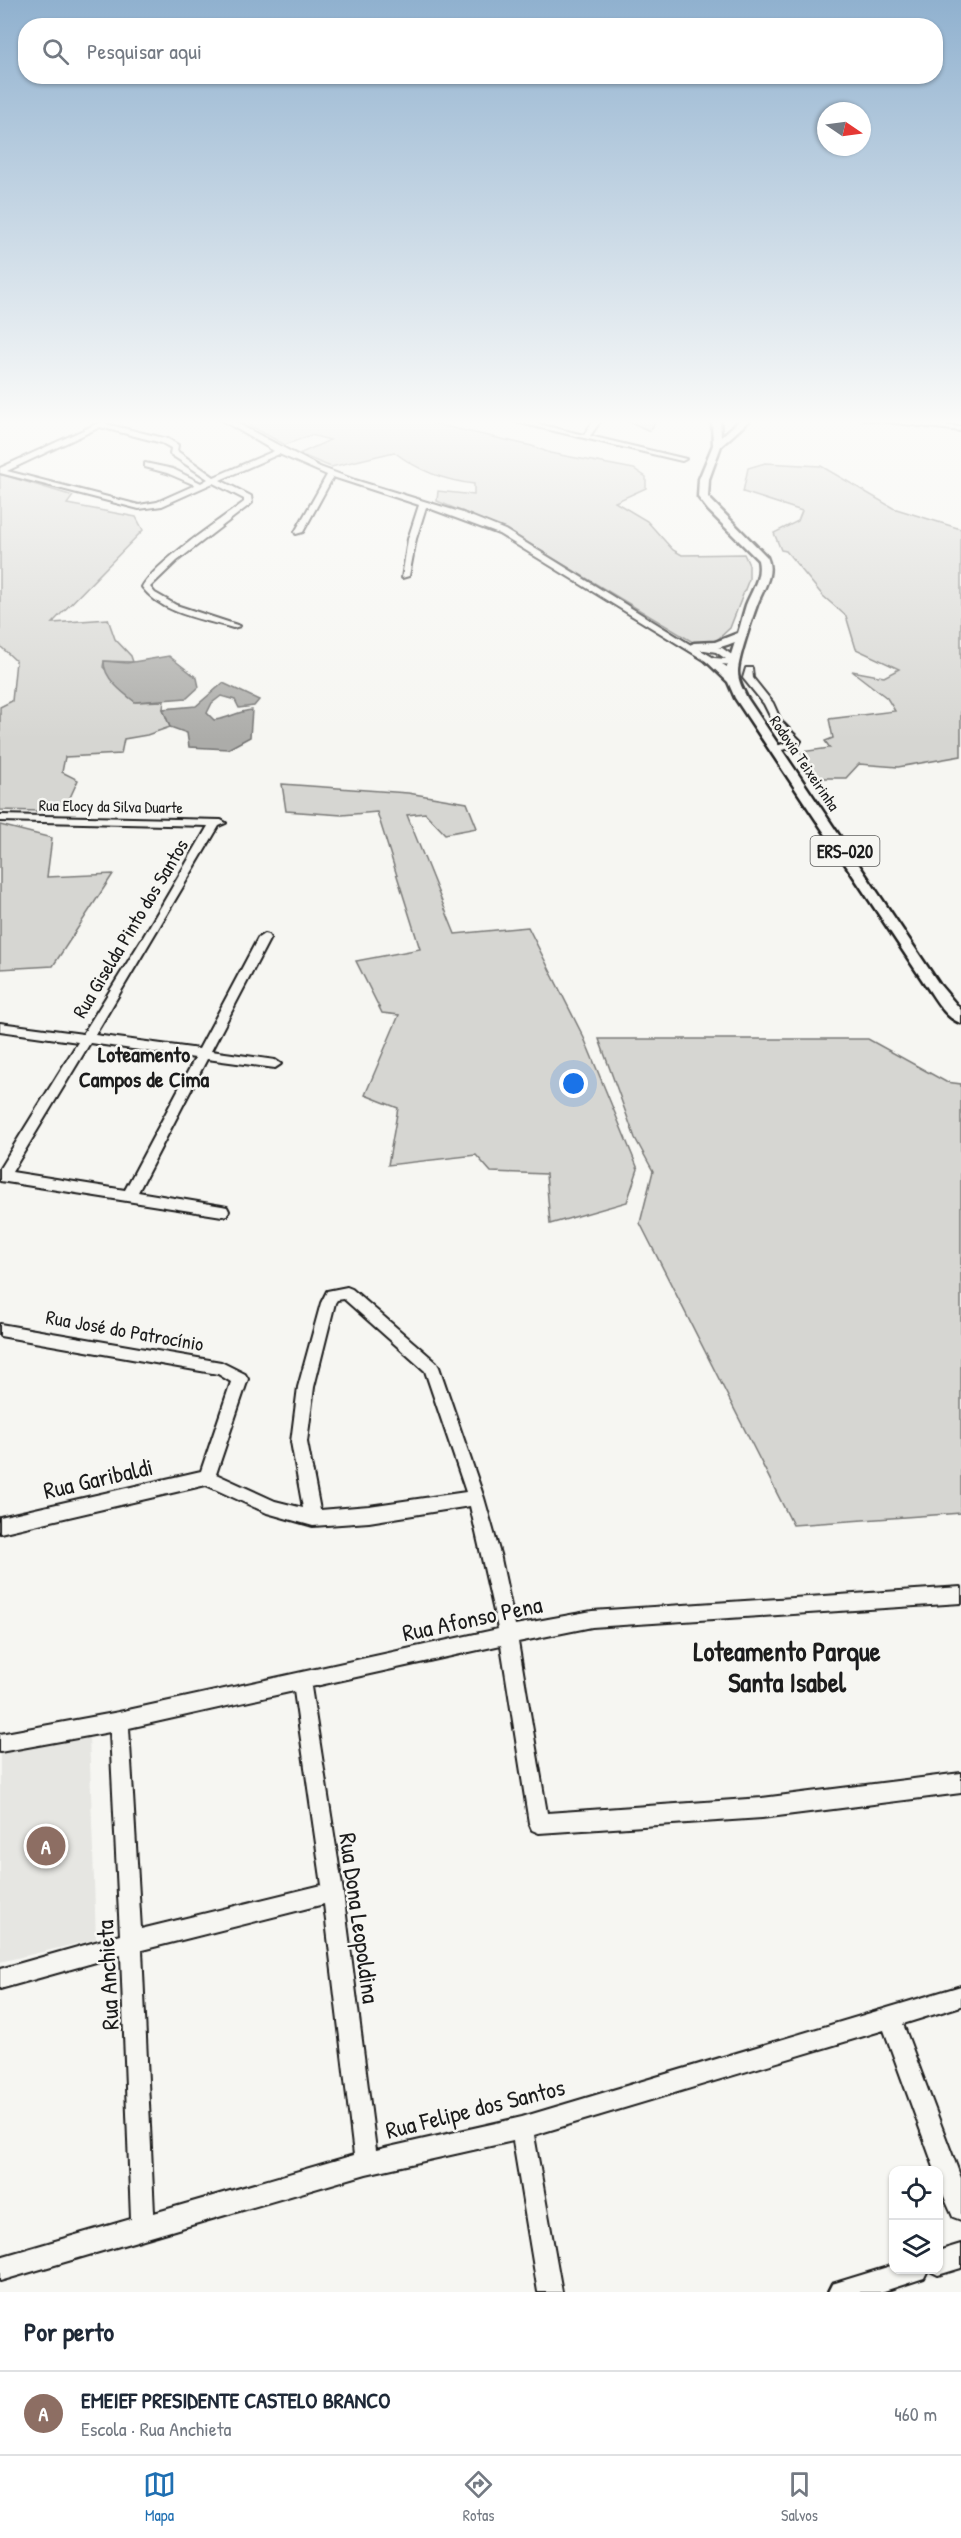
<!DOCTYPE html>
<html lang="pt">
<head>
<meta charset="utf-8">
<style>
  body { margin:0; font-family:"Patrick Hand",sans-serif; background:#f6f6f7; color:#1f2937 }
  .controls { position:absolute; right:18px; bottom:18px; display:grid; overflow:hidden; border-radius:12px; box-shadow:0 2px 4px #0004 }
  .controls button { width:54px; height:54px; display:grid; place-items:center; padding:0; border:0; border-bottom:2px solid #e0e1e3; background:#fff; color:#1f2937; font:30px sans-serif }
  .compass { position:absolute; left:817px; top:102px; width:54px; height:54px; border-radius:50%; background:#fff; box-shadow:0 2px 4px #0004; rotate:103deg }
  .you { position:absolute; left:574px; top:1084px; width:21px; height:21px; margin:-15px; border:4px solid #fff; border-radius:50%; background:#1a73e8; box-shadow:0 0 0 9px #1a73e833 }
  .badge { display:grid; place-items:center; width:39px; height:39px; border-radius:50%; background:#1f6fb2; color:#fff; font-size:20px; font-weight:700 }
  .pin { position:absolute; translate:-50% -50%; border:3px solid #fff; box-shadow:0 2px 6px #0006 }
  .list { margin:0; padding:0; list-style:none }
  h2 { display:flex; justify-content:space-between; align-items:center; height:78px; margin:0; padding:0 24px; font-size:26px }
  h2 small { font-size:20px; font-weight:400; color:#747a83 }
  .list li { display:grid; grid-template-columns:39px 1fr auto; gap:18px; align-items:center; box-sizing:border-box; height:84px; padding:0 24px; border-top:2px solid #e0e1e3 }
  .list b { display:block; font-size:22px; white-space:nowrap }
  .list p { margin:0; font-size:20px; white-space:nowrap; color:#747a83 }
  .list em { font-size:20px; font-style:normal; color:#747a83 }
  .icon { flex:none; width:33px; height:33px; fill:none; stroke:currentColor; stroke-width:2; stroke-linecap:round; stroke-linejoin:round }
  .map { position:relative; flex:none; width:961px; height:2292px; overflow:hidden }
  .search { position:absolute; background:#fff; box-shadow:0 2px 4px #0004; left:18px; right:18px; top:18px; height:66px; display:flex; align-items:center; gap:15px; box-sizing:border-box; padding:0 21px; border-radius:24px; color:#747a83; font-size:22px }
  .sheet { height:162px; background:#fff }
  nav { display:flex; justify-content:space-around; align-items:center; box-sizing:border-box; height:84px; border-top:2px solid #e0e1e3; background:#fff; font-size:16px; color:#747a83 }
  nav a { display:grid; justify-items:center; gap:3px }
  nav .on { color:#1f6fb2 }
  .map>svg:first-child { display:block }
  .built { fill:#e6e6e2 }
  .green { fill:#d6d6d2; stroke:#797977; stroke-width:1.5 }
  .water { fill:#acaca9; stroke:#727271; stroke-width:1.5 }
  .building { fill:#c0c0bd; stroke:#1c1c1c; stroke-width:1.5 }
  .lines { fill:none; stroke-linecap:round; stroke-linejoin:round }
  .minor-casing { stroke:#1c1c1c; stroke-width:4 }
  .major-casing { stroke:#1c1c1c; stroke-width:5 }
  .minor { fill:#f6f6f2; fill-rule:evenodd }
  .major { fill:#f6f6f2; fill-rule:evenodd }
  .labels { text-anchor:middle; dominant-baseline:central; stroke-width:5; stroke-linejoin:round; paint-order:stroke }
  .far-street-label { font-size:16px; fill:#1c1c1c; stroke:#f6f6f2 }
  .shield { fill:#f6f6f2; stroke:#5d5d5c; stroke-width:1.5 }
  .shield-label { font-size:18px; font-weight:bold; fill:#1c1c1c }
  .street-label { font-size:20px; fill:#1c1c1c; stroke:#f6f6f2 }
  .quarter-label { font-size:22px; font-weight:bold; fill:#1c1c1c; stroke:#f6f6f2 }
  .near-street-label { font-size:24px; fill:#1c1c1c; stroke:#f6f6f2 }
  .near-quarter-label { font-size:27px; font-weight:bold; fill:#1c1c1c; stroke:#f6f6f2 }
</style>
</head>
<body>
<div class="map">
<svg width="961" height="2292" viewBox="0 0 961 2292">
  <rect width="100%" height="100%" fill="#f6f6f2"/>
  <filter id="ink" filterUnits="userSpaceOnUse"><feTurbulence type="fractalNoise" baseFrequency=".0167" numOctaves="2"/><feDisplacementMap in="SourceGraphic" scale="12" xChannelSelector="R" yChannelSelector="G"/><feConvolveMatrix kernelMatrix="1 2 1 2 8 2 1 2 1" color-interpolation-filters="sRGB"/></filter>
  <g filter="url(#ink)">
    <polygon class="built" points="89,1734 96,1939 0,1962 0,1753"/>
    <g class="green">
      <path d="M238,419H413L532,446L550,453L634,469L646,477V488L615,502L647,521L673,550L682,555L744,554L749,565V579L730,628L717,640L696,644L506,530L437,501L438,491L474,495V484C443,480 419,471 394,452L331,467L299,454L330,440L311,435L285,445Z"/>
      <polygon points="765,463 821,466 893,508 961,529 961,756 898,767 859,764 846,778 816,778 801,752 830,748 825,741 833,738 829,719 895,711 887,698 852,671 884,677 899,669 856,649 846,616 823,596 786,551 781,550 774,533 798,521 802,511 743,492 748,468"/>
      <polygon points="0,474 73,496 67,504 136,517 143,530 52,623 108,619 115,639 131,656 133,662 104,661 103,667 135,702 164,701 163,709 170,727 147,735 124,739 121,754 65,757 62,772 78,780 68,802 39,811 0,810 0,707 12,701 16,661 0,646"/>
      <polygon points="282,784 408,793 467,803 477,828 445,834 425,813 407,815 455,934 528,927 584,1038 638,1169 627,1202 550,1224 546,1174 491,1172 476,1155 388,1165 398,1108 365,1095 399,1015 382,1013 356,961 420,949 377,812 342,815 286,811"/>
      <polygon points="0,825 52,838 47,877 113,874 53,966 0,969"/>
      <polygon points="599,1039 868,1039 946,1082 961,1084 961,1513 793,1525 640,1223 653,1171 635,1138"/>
    </g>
    <g class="water">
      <path d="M169,656L197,678L199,687L187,698L135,702C123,693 103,678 104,661L127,663Z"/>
      <path d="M223,683L259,700L254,706L239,708L235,700L221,696L212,703L207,713L214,720C228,719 238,711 252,710L250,737L228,749L189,747L187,733L170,727L163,709L196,706Z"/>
    </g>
    <polygon class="building" points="623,419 657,419 650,431"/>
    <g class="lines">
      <defs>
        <g id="minor">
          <path d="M220,419H229L320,467L355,480L463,513L505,530L691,645L695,643L722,648L739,660L733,665L709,663L499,534L426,507L416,539L409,576L402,578L408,539L419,505L333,477L303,532L296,534L295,532L327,475L279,454L220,480L251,496L252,503L177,561L150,587L155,593L176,605L240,626L233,628C202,619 162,614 142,587C154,564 220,520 244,502V499L213,483L162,506L139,509L0,473V468L105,420L109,422L106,424L168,439L178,445L177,451L214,477L274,451ZM100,427L162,443L171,448L170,454L208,479L201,483L173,469L145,463V467L167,473L195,485L157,502L139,505L7,471ZM699,649L716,652L726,659L714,658Z"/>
          <polygon points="503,419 517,419 584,435 595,419 602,419 590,436 686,459 682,461"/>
          <polygon points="863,419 890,419 961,427 961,431"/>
          <polygon points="746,668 752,668 753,678 773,703 781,721 801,741 797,747 776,751 771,748 791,741 774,724 764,704 743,678"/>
          <path d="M0,815L221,820L226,823L219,826L95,1035L199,1049L258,938L264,934L268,935L270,938L211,1051L275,1060L281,1064L275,1068L207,1059L138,1192L222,1206L227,1207L229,1211L227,1215L222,1216L0,1181V1168L78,1042L0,1031V1023L83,1034L142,939L208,826L0,821ZM90,1043L195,1058L125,1190L12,1172Z"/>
          <path d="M347,1287L352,1289L436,1362L439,1367L484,1498L500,1554L515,1625L592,1611L961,1587V1603L592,1627L518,1642L547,1813L762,1798L961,1773V1793L762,1818L539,1833L532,1830L529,1823L501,1645L311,1687L343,1892L376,2150L522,2117L961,1986V2006L903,2024L961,2178V2220L953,2217C947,2203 938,2186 938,2170H935L884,2030L534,2135L562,2292H538L513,2141L366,2174L0,2281V2257L131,2219L121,1955L0,1989V1969L120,1935L110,1732L0,1752V1734L119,1712L498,1629L470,1506L369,1522L313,1526L267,1513L206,1485L0,1533V1517L201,1471L231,1382L218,1374L0,1336V1324L221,1362L245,1374L248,1379L216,1474L275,1501L303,1508L291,1442L298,1387L321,1303L327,1291ZM344,1299L425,1371L466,1492L369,1506L320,1510L307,1442L314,1387L335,1303L337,1300ZM294,1691L322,1885L141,1929L129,1728ZM324,1904L354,2155L154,2213L142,1950Z"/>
          <polygon points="961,2244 961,2268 938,2275 930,2271 929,2270 938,2270 938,2251"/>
          <polygon points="894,2265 894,2270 928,2270 924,2278 881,2292 828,2292 832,2284"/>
        </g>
        <path id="major" d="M712,419H720L721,437L741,419H751L721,446L709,479L708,497L767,557C775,574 763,589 757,605C752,619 738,659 738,672C738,682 743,689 747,698L939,984L961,1010V1023C947,1019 937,1002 929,990L735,698L728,682L706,661L712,658L727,667L735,642C722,647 700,655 688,646L694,643L715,642L738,633C741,624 743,614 746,605C752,590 762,577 758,560L708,510L698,497L699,479L713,445Z"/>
      </defs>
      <use href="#minor" class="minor-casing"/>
      <use href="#major" class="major-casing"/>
      <use href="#minor" class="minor"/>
      <use href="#major" class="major"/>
    </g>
  </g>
  <linearGradient id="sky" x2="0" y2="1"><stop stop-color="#90b1cf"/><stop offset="0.57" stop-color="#fbfbf9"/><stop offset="1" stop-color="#fbfbf9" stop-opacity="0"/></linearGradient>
  <rect width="961" height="740" fill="url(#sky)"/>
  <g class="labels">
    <g class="far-street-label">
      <text transform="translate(805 763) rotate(56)">Rodovia Teixeirinha</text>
      <text transform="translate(111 806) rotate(1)">Rua Elocy da Silva Duarte</text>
    </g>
    <rect class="shield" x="810.5" y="836" width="69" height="30" rx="4.5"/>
    <g class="shield-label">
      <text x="845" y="851">ERS-020</text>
    </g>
    <g class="street-label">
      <text transform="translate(130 928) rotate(-59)">Rua Giselda Pinto dos Santos</text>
      <text transform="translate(125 1330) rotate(10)">Rua José do Patrocínio</text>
    </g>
    <g class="quarter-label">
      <text x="144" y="1054">Loteamento<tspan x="144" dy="25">Campos de Cima</tspan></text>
    </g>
    <g class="near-street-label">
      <text transform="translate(98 1478) rotate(-13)">Rua Garibaldi</text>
      <text transform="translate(472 1618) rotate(-12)">Rua Afonso Pena</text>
      <text transform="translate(360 1918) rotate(82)">Rua Dona Leopoldina</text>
      <text transform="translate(107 1975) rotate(-93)">Rua Anchieta</text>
      <text transform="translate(475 2108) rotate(-14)">Rua Felipe dos Santos</text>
    </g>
    <g class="near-quarter-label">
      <text x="787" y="1651">Loteamento Parque<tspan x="787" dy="31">Santa Isabel</tspan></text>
    </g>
  </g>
</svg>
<div class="controls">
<button><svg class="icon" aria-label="locate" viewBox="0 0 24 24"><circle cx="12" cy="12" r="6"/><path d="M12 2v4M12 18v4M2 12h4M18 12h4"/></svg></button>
<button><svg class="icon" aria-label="layers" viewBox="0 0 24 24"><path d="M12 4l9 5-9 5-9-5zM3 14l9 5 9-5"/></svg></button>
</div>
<svg class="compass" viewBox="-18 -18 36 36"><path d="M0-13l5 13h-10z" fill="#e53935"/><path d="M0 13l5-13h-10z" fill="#747a83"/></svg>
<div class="you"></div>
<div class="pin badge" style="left:46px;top:1846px;background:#8d6e63">A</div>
<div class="search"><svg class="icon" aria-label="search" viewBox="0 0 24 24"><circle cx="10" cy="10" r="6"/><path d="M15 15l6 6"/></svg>Pesquisar aqui</div>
</div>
<section class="sheet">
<h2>Por perto<small></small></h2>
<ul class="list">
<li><span class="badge" style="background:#8d6e63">A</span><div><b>EMEIEF PRESIDENTE CASTELO BRANCO</b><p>Escola · Rua Anchieta</p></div><em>460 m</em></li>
</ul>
</section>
<nav>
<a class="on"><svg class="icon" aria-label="map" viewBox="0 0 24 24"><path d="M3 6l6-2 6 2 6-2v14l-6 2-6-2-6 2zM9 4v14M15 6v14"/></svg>Mapa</a>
<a><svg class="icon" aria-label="directions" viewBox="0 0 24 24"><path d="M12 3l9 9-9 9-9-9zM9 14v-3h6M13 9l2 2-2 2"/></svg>Rotas</a>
<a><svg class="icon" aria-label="saved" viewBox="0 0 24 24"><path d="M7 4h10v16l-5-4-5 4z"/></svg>Salvos</a>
</nav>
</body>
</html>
